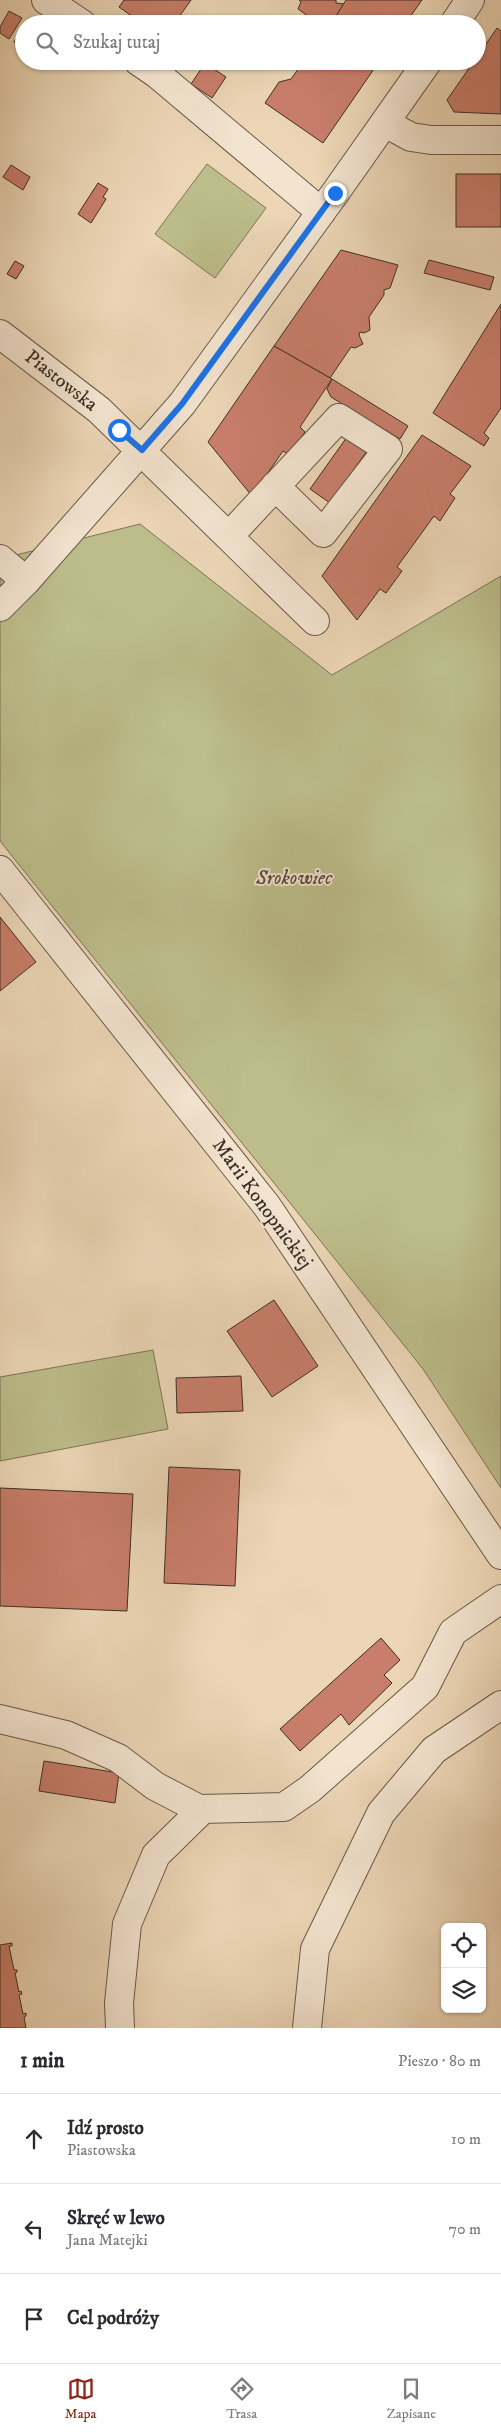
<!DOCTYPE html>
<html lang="pl">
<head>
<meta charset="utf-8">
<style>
  body { margin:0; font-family:"IM FELL DW Pica",serif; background:#f2f2f3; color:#2b2b33 }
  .controls { position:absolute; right:15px; bottom:15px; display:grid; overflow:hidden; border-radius:8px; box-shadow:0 1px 4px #0004 }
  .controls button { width:45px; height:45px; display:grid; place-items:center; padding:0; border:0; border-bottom:1px solid #e1e1e2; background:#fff; color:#2b2b33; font:25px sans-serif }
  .stop { position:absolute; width:15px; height:15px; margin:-11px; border:4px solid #1a73e8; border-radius:50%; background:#fff }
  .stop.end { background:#1a73e8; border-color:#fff; box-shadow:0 1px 5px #0008 }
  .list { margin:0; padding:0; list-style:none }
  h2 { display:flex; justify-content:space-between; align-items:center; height:65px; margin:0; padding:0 20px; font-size:21px }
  h2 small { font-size:16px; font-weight:400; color:#7c7c81 }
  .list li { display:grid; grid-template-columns:32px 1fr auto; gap:15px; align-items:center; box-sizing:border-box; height:90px; padding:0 20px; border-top:1px solid #e1e1e2 }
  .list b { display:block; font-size:19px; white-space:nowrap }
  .list p { margin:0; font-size:16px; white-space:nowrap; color:#7c7c81 }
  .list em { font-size:16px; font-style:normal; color:#7c7c81 }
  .icon { flex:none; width:28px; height:28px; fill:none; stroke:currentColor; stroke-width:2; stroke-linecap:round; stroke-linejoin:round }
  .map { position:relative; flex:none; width:501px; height:2028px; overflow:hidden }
  .search { position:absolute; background:#fff; box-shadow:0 1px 4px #0004; left:15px; right:15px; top:15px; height:55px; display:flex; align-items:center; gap:12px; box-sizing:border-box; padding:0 18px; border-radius:28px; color:#7c7c81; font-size:19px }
  .sheet { height:335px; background:#fff }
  nav { display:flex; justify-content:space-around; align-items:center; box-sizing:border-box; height:70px; border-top:1px solid #e1e1e2; background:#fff; font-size:14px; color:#7c7c81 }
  nav a { display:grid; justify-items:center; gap:2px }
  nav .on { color:#8f2418 }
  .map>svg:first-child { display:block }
  .green { fill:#bcbd8b; stroke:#7c7658 }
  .building { fill:#c97e6b; stroke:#3c2f25 }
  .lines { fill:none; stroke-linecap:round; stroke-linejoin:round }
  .minor-casing { stroke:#685949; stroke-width:30 }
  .minor { stroke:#f3e4d0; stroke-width:28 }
  .route { stroke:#1a73e8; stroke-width:6 }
  .labels { text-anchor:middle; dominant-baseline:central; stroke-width:4; stroke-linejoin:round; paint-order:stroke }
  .street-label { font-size:20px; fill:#3c2f25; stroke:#f3e4d0 }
  .park-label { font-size:20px; font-style:italic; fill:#564b39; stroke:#f3e4d0 }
</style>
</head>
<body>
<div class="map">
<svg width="501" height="2028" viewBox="0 0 501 2028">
  <rect width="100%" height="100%" fill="#ecd6b6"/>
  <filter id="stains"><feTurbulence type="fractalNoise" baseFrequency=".004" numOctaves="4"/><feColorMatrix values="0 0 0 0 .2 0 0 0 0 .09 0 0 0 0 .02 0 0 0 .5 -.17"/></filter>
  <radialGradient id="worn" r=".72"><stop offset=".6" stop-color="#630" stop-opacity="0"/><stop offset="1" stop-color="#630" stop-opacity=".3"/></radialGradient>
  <g class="green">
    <polygon points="207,164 266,208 215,278 155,234"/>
    <polygon points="140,524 332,675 501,576 501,1488 423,1369 0,841 0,559"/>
    <polygon points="153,1350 168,1429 0,1461 0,1377"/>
  </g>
  <g class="building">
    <polygon points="124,0 191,0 174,24 143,24 119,7"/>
    <polygon points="299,0 336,0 336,3 344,4 331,24 319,24 298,9 301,2"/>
    <polygon points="346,0 422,0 405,24 331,24"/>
    <polygon points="9,11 22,18 9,39 0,33 0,27"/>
    <polygon points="24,28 24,48 14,42"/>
    <polygon points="497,28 501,31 501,114 454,112 447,100 474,61 477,61 477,57"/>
    <polygon points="304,61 370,61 376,66 323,143 265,103 279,82 291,79"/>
    <polygon points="205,63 226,77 212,98 191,84"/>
    <polygon points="11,165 30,177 23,190 3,177"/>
    <rect x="456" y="174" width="45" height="53"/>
    <polygon points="98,183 108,189 103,197 106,199 91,223 78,214"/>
    <polygon points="341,250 398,265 390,288 384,290 384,295 369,317 370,330 364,333 360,332 359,335 363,344 355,348 351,347 330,378 274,346"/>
    <polygon points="429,260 494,277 490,290 424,273"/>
    <polygon points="15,261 24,266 16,279 7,274"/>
    <polygon points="501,304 501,408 484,433 489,438 484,446 433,413"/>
    <polygon points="274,346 332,379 300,427 305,432 289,455 283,451 252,496 208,442"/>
    <polygon points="332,379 408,426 400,439 331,397 327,389"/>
    <polygon points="352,430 372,444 330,503 310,489"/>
    <polygon points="422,435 471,466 450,494 455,498 440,521 434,516 397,567 402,571 386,593 380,589 357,620 322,576"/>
    <polygon points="0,917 36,962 0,991"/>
    <polygon points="274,1300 318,1366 272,1397 227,1331"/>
    <polygon points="241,1376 243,1411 177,1413 176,1378"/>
    <polygon points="169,1467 240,1470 235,1586 164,1583"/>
    <polygon points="0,1488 133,1494 127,1611 0,1606"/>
    <polygon points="381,1638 400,1660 384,1675 392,1683 349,1725 341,1714 300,1751 280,1729"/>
    <polygon points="44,1761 119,1773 115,1803 39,1791"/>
    <polygon points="12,1943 12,1946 9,1946 14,1970 17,1970 17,1972 15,1973 19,1992 21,1991 22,1994 19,1995 23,2014 26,2013 26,2016 24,2017 26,2028 0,2028 0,1945"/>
  </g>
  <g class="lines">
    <defs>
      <g id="minor">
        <polyline points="46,0 82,24"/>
        <polyline points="454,24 470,0"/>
        <polyline points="138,61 157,74 321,212"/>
        <polyline points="385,123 411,137 431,140 501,140"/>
        <polyline points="0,334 99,410 315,621"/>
        <polyline points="229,536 339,418 388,449 323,533 275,486"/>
        <polyline points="0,559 26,581"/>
        <polyline points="0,607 26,581 182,404 335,193 428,61"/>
        <polyline points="0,870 267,1206 501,1555"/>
        <polyline points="0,1719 66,1735 118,1758 155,1786 199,1809 284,1807 310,1789 425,1687 453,1632 501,1599"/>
        <polyline points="120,2028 119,2003 127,1924 156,1855 203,1809"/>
        <polyline points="307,2028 315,1949 381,1813 434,1750 501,1705"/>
      </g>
    </defs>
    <use href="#minor" class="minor-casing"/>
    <use href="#minor" class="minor"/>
  </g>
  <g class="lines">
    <polyline class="route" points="119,430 142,450 182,404 335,193"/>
  </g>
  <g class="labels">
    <g class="street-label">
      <text transform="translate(61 381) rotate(38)">Piastowska</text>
      <text transform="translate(262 1204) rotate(54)">Marii Konopnickiej</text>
    </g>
    <g class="park-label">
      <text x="294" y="878">Srokowiec</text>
    </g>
  </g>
  <rect width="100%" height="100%" filter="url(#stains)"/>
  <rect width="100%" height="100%" fill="url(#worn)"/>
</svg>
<div class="controls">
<button><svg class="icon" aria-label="locate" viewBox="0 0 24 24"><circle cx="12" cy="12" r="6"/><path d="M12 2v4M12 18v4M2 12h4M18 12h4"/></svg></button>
<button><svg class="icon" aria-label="layers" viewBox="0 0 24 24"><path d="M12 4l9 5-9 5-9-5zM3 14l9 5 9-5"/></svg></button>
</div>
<div class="stop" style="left:119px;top:430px"></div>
<div class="stop end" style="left:335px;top:193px"></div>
<div class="search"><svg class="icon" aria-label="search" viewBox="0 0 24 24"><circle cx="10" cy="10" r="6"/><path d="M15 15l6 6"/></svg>Szukaj tutaj</div>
</div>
<section class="sheet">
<h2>1 min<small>Pieszo · 80 m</small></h2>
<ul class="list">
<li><svg class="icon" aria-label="ahead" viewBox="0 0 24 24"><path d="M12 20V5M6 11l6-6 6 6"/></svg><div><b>Idź prosto</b><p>Piastowska</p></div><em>10 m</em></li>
<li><svg class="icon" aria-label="left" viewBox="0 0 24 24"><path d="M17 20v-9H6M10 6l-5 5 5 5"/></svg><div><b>Skręć w lewo</b><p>Jana Matejki</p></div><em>70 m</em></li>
<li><svg class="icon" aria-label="arrive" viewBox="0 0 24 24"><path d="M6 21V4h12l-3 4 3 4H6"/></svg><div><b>Cel podróży</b></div></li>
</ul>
</section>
<nav>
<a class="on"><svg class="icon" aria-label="map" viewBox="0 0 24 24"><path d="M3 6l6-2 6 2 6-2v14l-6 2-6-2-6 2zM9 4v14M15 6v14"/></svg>Mapa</a>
<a><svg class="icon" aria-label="directions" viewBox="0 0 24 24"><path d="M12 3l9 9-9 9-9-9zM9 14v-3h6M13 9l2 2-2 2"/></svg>Trasa</a>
<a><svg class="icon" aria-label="saved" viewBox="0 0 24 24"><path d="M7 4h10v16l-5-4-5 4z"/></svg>Zapisane</a>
</nav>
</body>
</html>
